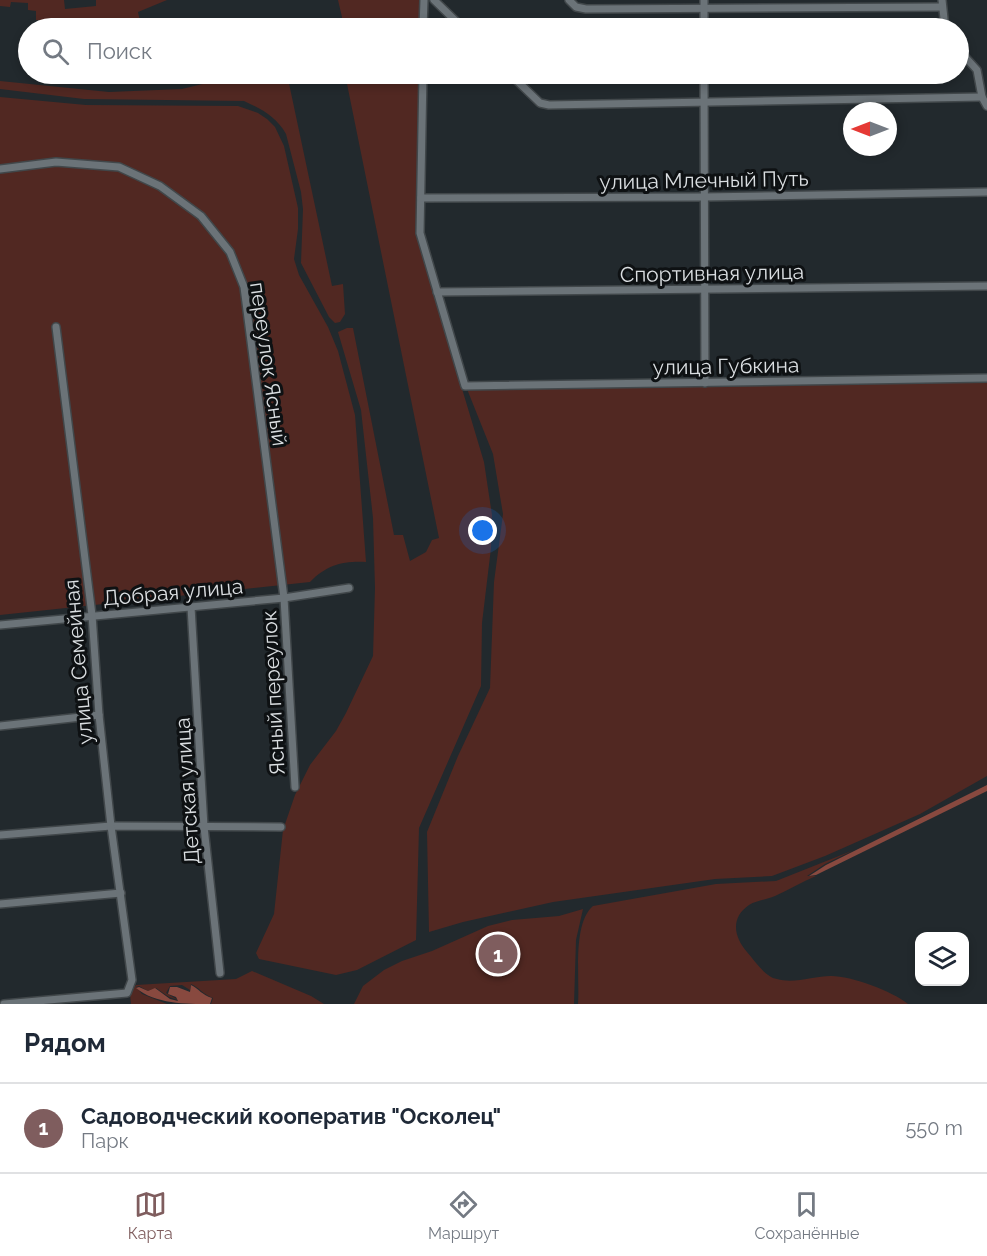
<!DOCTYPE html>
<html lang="ru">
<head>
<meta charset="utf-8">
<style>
  body { margin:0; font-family:Raleway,sans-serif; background:#f6f6f7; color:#1f2937 }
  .controls { position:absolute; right:18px; bottom:18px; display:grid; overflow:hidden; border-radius:12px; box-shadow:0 3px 9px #0003 }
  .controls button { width:54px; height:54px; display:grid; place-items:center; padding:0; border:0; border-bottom:2px solid #e0e1e3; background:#fff; color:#1f2937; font:30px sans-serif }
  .compass { position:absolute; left:843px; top:102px; width:54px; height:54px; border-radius:50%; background:#fff; box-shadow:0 3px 9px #0003; rotate:270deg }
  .you { position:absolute; left:483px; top:531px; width:21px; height:21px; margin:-15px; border:4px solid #fff; border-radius:50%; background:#1a73e8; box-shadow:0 0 0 9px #1a73e833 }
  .badge { display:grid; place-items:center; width:39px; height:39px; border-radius:50%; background:#7f5d5e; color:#fff; font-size:20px; font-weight:700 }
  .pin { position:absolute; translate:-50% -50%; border:3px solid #fff; box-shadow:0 2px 6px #0006 }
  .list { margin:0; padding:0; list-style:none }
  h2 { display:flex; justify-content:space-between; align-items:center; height:78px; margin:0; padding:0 24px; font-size:26px }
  h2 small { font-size:20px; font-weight:400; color:#747a83 }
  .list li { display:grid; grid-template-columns:39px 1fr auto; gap:18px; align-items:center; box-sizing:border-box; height:90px; padding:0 24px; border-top:2px solid #e0e1e3 }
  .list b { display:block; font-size:22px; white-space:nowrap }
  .list p { margin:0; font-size:20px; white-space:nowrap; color:#747a83 }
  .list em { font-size:20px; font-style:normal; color:#747a83 }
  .icon { flex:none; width:33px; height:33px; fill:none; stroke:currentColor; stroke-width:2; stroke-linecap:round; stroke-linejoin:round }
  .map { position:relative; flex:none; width:987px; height:1004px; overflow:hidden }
  .search { position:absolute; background:#fff; box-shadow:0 3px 9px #0003; left:18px; right:18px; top:18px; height:66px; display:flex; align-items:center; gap:15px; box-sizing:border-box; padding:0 21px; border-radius:33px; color:#747a83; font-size:22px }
  .sheet { height:168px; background:#fff }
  nav { display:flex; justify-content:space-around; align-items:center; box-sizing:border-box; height:84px; border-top:2px solid #e0e1e3; background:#fff; font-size:16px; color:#747a83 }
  nav a { display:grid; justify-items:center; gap:3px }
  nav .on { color:#7f5d5e }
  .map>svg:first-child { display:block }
  .green { fill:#512822 }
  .forest { fill:#88493f }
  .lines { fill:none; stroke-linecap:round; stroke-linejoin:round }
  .minor-casing { stroke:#41474a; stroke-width:10 }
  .minor { stroke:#6b7378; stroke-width:7 }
  .labels { text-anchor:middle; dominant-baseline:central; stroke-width:6; stroke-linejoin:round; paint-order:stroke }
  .street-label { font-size:21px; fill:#dadee1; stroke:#0e1113 }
</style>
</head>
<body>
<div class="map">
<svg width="987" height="1004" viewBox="0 0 987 1004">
  <rect width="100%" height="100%" fill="#22292d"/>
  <g class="green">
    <polygon points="0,0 64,0 65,9 96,6 96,0 167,0 138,12 141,26 116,26 36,20 36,11 28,10 28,3 11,2 10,7 0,6"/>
    <polygon points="338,0 420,0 420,28 333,28 341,26 342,17"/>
    <path d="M243,74H287L332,286L343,284L345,314L340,322L335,323L329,317L301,263L303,209L301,192L286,134C276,116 261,109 244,101L84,99L0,89V81L109,92L182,89Z"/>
    <polygon points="345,74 419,74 416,235 484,462 492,515 491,548 482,623 481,686 419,828 416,940 357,970 336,975 259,959 256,953 274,914 283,830 295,795 310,765 336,731 346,713 373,656 375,588 373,518 361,410 338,332 347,328 353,328 394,535 403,535 410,561 426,552 432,540 439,538"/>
    <path d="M0,97L86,105L238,106L258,113L267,119L275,127L284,146L298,208V229L294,259L299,275L328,327L338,351L355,415L366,562C342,561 327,565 310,582L0,615Z"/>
    <polygon points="987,382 987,776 920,814 825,856 772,876 715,879 553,902 463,922 429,932 427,832 458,756 490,688 494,582 503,514 493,454 467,389"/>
    <path d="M854,850L825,864L807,876H816C802,882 788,890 775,896C766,900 757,900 749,905C730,918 734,937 747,952C755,961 765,977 777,979C794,984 814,976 831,976C852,976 892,991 908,1004H578C580,978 572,924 593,906L716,884L776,881Z"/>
    <polygon points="583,909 576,940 574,1004 354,1004 363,986 384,970 402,961 432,951 488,926 512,920 559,916"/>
    <path d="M252,971L311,996L324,1004H211L213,998C201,993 200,988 191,984L190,990L182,985L170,986L166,993L178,1000L169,997L156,988L148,991L139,986L136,987L142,994L167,1004H131L130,994L136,985L236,979Z"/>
  </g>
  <g class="forest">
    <polygon points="987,785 987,791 816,875 809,876 826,865"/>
    <path d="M191,985C199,989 202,995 212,998L210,1004C186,1004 155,1004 136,988L139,987L148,991L155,988L170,999L178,1001L176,997L168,994L170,987H177L190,992Z"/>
  </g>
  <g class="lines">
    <defs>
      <g id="minor">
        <polyline points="434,0 463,28"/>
        <polyline points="569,0 576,7 586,9 942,7"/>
        <polyline points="704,0 704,28"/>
        <polyline points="942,0 945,28"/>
        <polyline points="423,28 424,0"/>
        <polyline points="958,49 977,70 982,97 987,106"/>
        <polyline points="423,74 420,233 465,386 987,378"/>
        <polyline points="510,74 540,103 549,105 982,97"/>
        <polyline points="704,74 705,383"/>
        <polyline points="0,169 56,162 119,167 160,186 201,216 230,252 244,287 284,598 295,787"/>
        <polyline points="421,198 704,197 987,192"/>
        <polyline points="437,292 987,286"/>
        <polyline points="191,607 204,827 220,973"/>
        <polyline points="0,625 284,598 349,588"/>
        <polyline points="0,726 99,715"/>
        <polyline points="0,835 111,826 281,827"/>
        <polyline points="0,904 121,893"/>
        <polyline points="4,1004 127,993 132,980 111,826 99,715 92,615 56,327"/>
      </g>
    </defs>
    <use href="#minor" class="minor-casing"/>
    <use href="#minor" class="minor"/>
  </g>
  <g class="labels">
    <g class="street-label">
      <text transform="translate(704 180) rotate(-1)">улица Млечный Путь</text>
      <text transform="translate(712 273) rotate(-1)">Спортивная улица</text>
      <text transform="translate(269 364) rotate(82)">переулок Ясный</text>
      <text transform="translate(726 366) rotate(-1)">улица Губкина</text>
      <text transform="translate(173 592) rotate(-5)">Добрая улица</text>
      <text transform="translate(78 662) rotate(-95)">улица Семейная</text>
      <text transform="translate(273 693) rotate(-93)">Ясный переулок</text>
      <text transform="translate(187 791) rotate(-94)">Детская улица</text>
    </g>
  </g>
</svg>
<div class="controls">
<button><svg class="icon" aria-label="layers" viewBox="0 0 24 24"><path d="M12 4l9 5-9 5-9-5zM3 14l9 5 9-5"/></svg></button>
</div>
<svg class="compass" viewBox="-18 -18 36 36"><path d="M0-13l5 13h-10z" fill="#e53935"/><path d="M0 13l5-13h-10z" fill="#747a83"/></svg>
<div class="you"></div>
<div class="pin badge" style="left:498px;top:954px">1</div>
<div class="search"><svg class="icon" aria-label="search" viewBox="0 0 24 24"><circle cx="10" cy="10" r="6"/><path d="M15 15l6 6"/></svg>Поиск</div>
</div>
<section class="sheet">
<h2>Рядом<small></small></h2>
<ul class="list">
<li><span class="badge">1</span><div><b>Садоводческий кооператив &quot;Осколец&quot;</b><p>Парк</p></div><em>550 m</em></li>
</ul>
</section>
<nav>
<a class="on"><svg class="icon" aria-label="map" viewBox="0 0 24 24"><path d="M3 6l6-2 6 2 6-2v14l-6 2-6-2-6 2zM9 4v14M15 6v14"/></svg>Карта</a>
<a><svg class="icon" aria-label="directions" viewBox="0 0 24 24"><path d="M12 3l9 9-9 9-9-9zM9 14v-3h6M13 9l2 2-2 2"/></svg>Маршрут</a>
<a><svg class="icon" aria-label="saved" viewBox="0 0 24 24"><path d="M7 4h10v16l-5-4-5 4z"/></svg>Сохранённые</a>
</nav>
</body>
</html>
